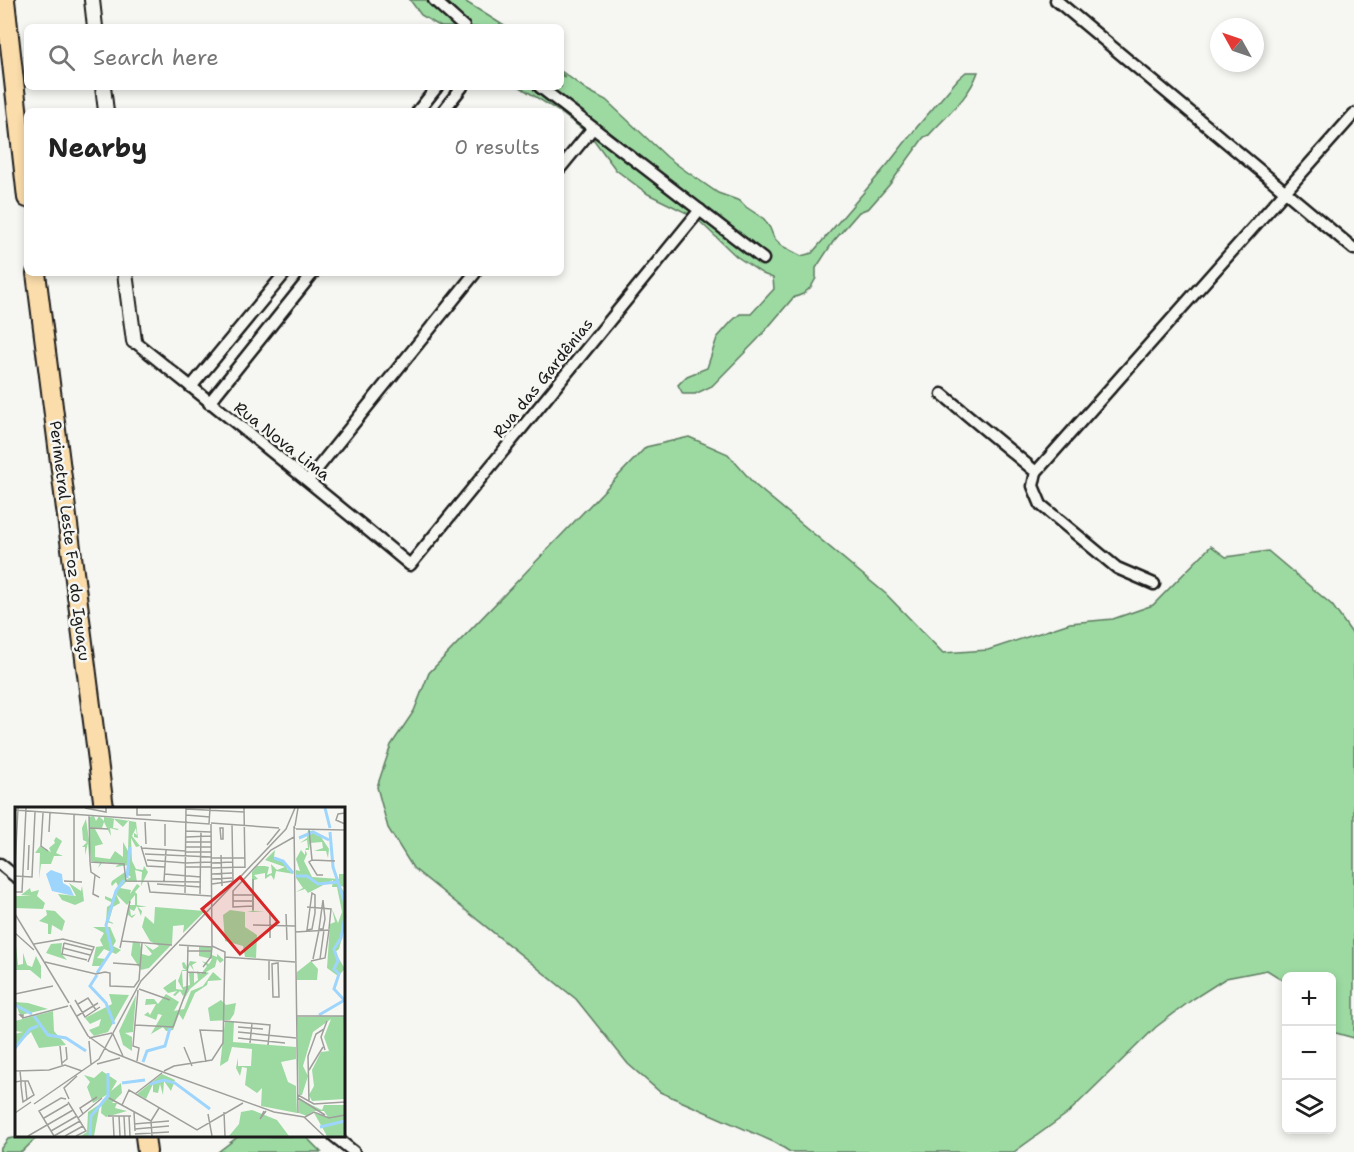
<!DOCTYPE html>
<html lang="en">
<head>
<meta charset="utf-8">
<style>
  body { margin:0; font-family:"Shantell Sans",sans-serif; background:#f2f2f2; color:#222 }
  .controls { position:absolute; right:18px; bottom:18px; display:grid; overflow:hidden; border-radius:9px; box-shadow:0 3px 9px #0003 }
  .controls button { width:54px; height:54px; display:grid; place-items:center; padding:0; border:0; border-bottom:2px solid #e0e0e0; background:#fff; color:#222; font:30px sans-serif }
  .compass { position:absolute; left:1210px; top:18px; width:54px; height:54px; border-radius:50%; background:#fff; box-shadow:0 3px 9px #0003; rotate:310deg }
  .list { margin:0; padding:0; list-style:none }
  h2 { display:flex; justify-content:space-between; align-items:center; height:78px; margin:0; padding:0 24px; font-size:26px }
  h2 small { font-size:20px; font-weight:400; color:#767676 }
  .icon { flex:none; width:33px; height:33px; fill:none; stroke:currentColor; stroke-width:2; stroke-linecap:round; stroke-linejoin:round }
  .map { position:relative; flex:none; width:1354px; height:1152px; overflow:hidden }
  .search { position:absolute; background:#fff; box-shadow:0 3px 9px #0003; left:24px; top:24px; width:540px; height:66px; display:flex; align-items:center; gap:15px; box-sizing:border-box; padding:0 21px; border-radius:9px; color:#767676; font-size:22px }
  .panel { position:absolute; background:#fff; box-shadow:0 3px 9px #0003; left:24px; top:108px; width:540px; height:168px; border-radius:9px }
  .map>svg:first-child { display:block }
  .green { fill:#9ddaa2; stroke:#5c7b5f; stroke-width:1.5 }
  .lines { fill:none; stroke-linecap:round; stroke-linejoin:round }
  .minor-casing { stroke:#1c1c1c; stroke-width:15 }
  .tertiary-casing { stroke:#1c1c1c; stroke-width:18 }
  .trunk-casing { stroke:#1c1c1c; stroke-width:22 }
  .minor { stroke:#f6f6f2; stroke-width:10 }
  .tertiary { stroke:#f6f6f2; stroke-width:14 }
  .trunk { stroke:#fbddab; stroke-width:18 }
  .labels { text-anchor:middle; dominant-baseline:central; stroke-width:5; stroke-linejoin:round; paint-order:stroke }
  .street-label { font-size:16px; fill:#1c1c1c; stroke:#f6f6f2 }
  .inset-river { fill:none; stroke:#9ed5fd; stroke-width:3 }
  .inset-road { fill:none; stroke:#9f9f9c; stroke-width:1.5 }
  .view { fill:#d62828; fill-opacity:0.15; stroke:#d62828; stroke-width:3 }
  .inset-edge { fill:none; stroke:#1c1c1c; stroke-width:3 }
</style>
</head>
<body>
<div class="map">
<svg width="1354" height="1152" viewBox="0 0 1354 1152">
  <rect width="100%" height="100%" fill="#f6f6f2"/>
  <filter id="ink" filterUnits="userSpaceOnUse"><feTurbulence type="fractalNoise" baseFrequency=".0167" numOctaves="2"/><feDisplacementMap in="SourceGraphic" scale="12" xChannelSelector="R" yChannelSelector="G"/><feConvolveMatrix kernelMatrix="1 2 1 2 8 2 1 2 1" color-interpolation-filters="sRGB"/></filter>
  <g filter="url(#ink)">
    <g class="green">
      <polygon points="410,0 463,0 506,27 441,27 421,15"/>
      <path d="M561,71L587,90L606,100L667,157L683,169L718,193L740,201L746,207L764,219L770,228L774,238L782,246L801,256L812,253L888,164L917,127L958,79L966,72H978C969,98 946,116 929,135L924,137L890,184L869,208L859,212L833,242L816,268V278L811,287L803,294L793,298L758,339L712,386L695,394H683L678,385L687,376L707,368L717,338L732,321L740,314H751L774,289L773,278L763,274L736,256L695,217L648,194L616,170L591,136L561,113V111H558L520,87H561V75L566,78L561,73Z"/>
      <polygon points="689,437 728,454 755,485 886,594 943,653 988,650 1070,623 1113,619 1153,605 1211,546 1226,557 1268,551 1332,605 1354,636 1354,1038 1332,1032 1332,976 1286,976 1286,982 1267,970 1226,978 1193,999 1156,1027 1068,1113 1014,1152 790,1152 776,1143 660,1092 628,1064 576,999 413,868 388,828 377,787 391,745 414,711 429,673 646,447"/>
      <polygon points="22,1136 38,1136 22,1152 0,1152 1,1148 8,1139 19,1137"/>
      <polygon points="239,1136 305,1136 321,1152 218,1152"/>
    </g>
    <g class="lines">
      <defs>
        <g id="minor">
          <polyline points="434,0 464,27"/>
          <polyline points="1056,0 1354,249"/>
          <polyline points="540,87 763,259"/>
          <polyline points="418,111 437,87"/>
          <polyline points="443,111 462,87"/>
          <polyline points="561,167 593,128"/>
          <path d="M134,341C226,415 319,489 410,565L700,210"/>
          <polyline points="191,387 285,273"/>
          <polyline points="942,394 1036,472 1033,486 1041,505 1117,568 1154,584"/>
          <polyline points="209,403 313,273"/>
          <polyline points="1036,472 1354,114"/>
          <polyline points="308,480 475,273"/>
          <polyline points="0,864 16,877"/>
          <polyline points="334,1136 354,1152"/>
        </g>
        <g id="tertiary">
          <polyline points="92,0 95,27"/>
          <polyline points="103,87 106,111"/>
          <polyline points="125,273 134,341"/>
        </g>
        <g id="trunk">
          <polyline points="5,0 27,198"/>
          <polyline points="36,273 104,808"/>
          <polyline points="145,1136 147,1152"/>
        </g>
      </defs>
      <use href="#minor" class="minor-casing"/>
      <use href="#tertiary" class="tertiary-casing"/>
      <use href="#trunk" class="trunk-casing"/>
      <use href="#minor" class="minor"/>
      <use href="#tertiary" class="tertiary"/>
      <use href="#trunk" class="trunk"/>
    </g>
  </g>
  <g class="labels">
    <g class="street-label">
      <text transform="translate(543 378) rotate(-51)">Rua das Gardênias</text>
      <text transform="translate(282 441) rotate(38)">Rua Nova Lima</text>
      <text transform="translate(70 541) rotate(83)">Perimetral Leste Foz do Iguaçu</text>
    </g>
  </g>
  <g transform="translate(15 807)">
    <rect width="330" height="330" fill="#f6f6f2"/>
    <path d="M79,9L81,14L84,9L89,14V10L121,15L123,31L119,30V26L122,28L121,21L117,29L125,39L121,40L116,31L117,54L121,62L128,63L129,59L133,65L126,79L127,65L120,63L122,75H111L105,81L116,83L115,87L122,77L125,79L120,85L122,87V98L132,100H123L127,104L126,109L122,99L119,104L115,102L116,109L121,107L117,111L112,107L114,98H120V88L112,98L101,87L105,96L98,100L94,114L100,117L91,115L92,100L98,96L90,92V89L97,92L103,79L101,75L97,79L96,77L97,74L110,65L111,73L116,70L112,67L114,58L100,60L104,57L88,55L83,61L85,56L76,54L75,43L74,50H70H74L73,36L70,48V40H67L72,35L68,33L67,21L71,12L74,33V10ZM99,12L108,20L114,13L113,44L108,35V50L100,44L95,52L80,50V39L88,37L80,22L87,21L89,15L96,29L95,21L102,23L104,22L98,21ZM293,23L304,27L314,42L313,51L311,44H299L308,41L307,35L295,36L294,43H290L292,47L289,54L297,70L324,72V67H330V80L325,79L330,86V120L324,142L320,145L330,162L323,169L312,161L315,117L320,115L317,102L323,116L327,105L322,80H317L318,73L293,86L290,82L281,85L288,81L281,71V63L285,64L281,52L286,43L290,48V44L291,41H293L292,33L285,36L292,31ZM35,25L39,34L41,30L47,34L41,46L48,49H39L36,57H26L24,72L25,46H20L25,39L36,45L34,41L40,36ZM260,43L259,50L270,54L272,62L279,67L261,64L259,73L256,68L250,72V66L239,68L243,72L239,73V104L250,105H232L237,104V65L242,59H250L254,60L252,68L257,66L256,57L262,63L270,60L250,53ZM54,76L66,84L67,79L69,94L60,98L47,93L43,87L61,89ZM15,81L16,85L24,83L22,89L30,96L28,102L0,101V89H16L6,88ZM140,100L190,104L168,126L169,118L158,119L157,137L134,161L126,163L116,148L118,134L125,136L127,147L134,149L137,147L129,137L138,143L144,139L135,134L127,120L130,109L139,117ZM31,103L40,104L50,114L47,124L37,118L36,127H33V117L24,114L32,108ZM215,103L230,105V120L242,128L241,151L230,150L228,139L210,134L208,108ZM78,120H95L101,134L98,139L106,143L101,147L89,142L82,151L91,152L85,159H77L81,140L88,139L85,133L89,126ZM0,128L3,158L8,157V146L12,158L17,160L21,149L26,159V172L15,163H0ZM47,136L46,146L52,153L31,146L36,137ZM184,140H196L197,148L202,150V147L209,153L205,156L202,152L200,160L191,165L194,166L175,182L167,196L171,186L168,189L165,184L160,189L158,188L162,184L153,186L148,181L161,172V182L168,183L163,174L167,163H171L168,161L167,156L169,155L172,160L175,154L182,155L177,158L179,164L175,158L172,164H167L168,180L175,178L174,165H179V176L183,173L182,164L186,167L192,159L187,154L194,157L197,152L184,149ZM296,154L303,162L302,173H281L282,165ZM198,165L207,173L193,174L192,178L180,186L168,213L164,207L158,223L151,224L148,220L136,227L147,208L143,207L141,213L129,208L133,205L135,208L141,197L130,198L131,192H139L143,197L151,187L164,195L159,204L169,202L176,184L188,179ZM94,187L114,188L93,225L79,229L74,223L84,219L86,212L75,217L70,211L97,197ZM121,188L118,225L110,226L117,230V244L108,238L104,224ZM206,193L211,198L221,196L219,207L215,213L195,214L193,201ZM0,195L13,196L33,202L5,208ZM38,204L39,224L51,238L24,241L16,225L0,240V227L8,225L0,224V214ZM328,209L330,292L297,294L294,288L299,279L297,263L306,245L314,244L309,230L316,212L298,225L288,259L293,269L287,288H284L282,210ZM210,214L219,215L218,235L281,240V252L266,255L273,275L281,279L282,306L246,299L247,281L242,286L230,278L232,261L227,260L225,269L221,261L223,251V259H236L237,242L217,240L213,254L205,259ZM87,264L102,274L96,284L106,276L107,286L97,296H102L100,301L112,304L91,310L86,306L87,294L93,287L78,296L72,280L75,275L69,268L79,271ZM147,267L160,273L156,284L149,274L148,288L145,277L143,286L138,285V277L131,292L122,287ZM284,292L307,303L309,298H330V329H312L299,306L313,310L309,304H299L292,309L284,306ZM85,297L79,329H66L72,325L73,305ZM237,303L262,313L274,329H214L224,317L226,305Z" fill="#9ddaa2" fill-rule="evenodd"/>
    <path d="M36,63L47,67L48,76L55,80L59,89L37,84L31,67Z" fill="#9ed5fd"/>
    <path class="inset-river" d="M310,1L315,21M315,25L318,60L330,96M284,31L298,25L314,33M259,51L268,54L278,66M281,69H292L303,77L323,75M112,71L115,40M330,109L326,131L319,142L323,154L319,162L324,167L319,182L330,194M82,166L97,143L91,118L101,84L109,73M82,168L75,179L91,196L99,217M0,198L17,207M304,208L328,194M19,209L33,228L51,231L71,244M0,241L15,222L23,219M128,255L132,244L150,239L155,221M107,276L130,273M135,277L149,273L160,276L195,302M305,320L330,314M75,329L76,309L93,289V266"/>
    <path class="inset-road" d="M70,1L91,5V1M122,1V8H136M229,1L230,61M171,2L229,5M0,3L194,17L195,1M28,6L26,39L33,44M330,6L323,7L321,13L330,17M59,7V74M74,8L75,55L109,57L111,74L186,75M171,8L195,10M130,15L131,37M196,16L264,21M150,17V39M217,17L218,74M280,19L283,1M75,21L93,22M205,21H208V32H206ZM280,22L279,19L283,306M281,22L330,23M294,22L297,53L320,54M171,24L196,25M34,25L35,6M171,30L196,29M171,35H196M252,38L265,22M126,39L132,59L150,60M170,40H196M127,41L170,44M171,45H196M130,47L196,50M206,48L207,79M196,51H230M132,53L171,56M297,53L294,55L302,68H308M75,55L76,65L85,71M171,56L196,55M196,56L217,55M0,60L3,1M171,60H196M196,61L230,60M13,63L14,38M149,67L186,70M197,67L217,66M80,68L78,87L84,90M0,69L17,70L20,5M197,72L217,71M238,72V103M49,74L67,75M149,74L151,43M133,75L135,85L196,89M142,77L186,80M197,77L218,74M0,85H7L11,1M170,86L171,1M297,86L300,88V106L297,122L292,123ZM185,87L186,24M218,88H237M308,93L310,112L308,122H304ZM218,94H237M238,99L218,100V84L256,43L279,30M292,100L316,102L314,122M255,105V131M0,107L54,196M271,107L272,133M238,118L280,119M280,125L314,123L310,151L296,154M0,126L19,143M106,134L157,138M49,136L47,147L72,153M49,136L77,143M19,137L48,132L79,140L73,155M164,138L197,140L196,150L188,160M48,141L75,148M105,141L115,94M172,144H197M210,150L280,155M298,152L304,123M305,152L309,123M254,153V173M30,155L81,167L90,165M98,156L125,158M263,156L264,190H258L257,157ZM90,165L95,166V179L119,180L124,173L127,136M173,165L191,166M124,182L155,193M0,187L38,179M60,193L70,210L85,200M63,197L73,191L81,203M55,198L73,229M62,209L83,196M281,209H329L330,258M8,211L5,208H8V211L53,199M209,214L255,218L253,238M120,218L158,220L172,182L173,139M223,220L248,222M223,225L281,231M98,227L108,249M73,229L94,244L134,260L259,305L289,310L309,329M74,231L97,226M223,231L270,236M74,234L76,257M235,236L237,216M45,239L47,258M169,240L177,259M310,243L306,230L312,214M122,254L124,241L118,239L123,183M191,255L185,223L209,224M47,256L52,252L51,240M82,257L105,251M294,263L308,240M0,264L34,263L50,258L67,264M149,264L159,259L197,253L208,236L210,145L197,139L196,17M10,274L12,293M0,275L6,274H13L19,288L8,295L7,287L6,278V274L5,264M120,287L147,266M283,288L299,297L330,295M94,291L136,314M283,291L310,308M54,292L49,281L62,269M294,294L293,249L301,227L309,222M53,295L71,324L61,329M19,297L84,252L126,174L271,22L280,1M107,298L114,283L182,323L228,296M249,304L245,312L251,304M119,305L120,324M209,305L210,329M0,306L16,295M68,307L65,301L82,290M193,307L197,329M93,309H116M104,309L105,329M109,309L110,329M114,309L115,329M98,310L99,329M290,310L299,305L314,311L330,308M29,311L53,297M63,311L87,291M119,317L154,314M120,322L154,319M36,324L62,309M120,327L154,325M13,329L58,303M39,329L24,304L46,291L51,292M39,329L65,314M50,329L68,319M137,329L136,314L144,301"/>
    <path class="view" d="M225,70L263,115L225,147L187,102Z"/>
    <rect width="330" height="330" class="inset-edge"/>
  </g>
</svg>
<div class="controls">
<button>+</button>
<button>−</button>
<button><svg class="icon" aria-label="layers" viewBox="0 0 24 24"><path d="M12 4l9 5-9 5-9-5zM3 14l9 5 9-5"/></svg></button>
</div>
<svg class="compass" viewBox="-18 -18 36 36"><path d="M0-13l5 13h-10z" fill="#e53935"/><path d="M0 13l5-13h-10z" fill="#767676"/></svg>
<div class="search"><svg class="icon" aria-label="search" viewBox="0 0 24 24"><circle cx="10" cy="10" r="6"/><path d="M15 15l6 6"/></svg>Search here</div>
<section class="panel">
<h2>Nearby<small>0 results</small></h2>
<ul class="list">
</ul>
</section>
</div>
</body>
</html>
